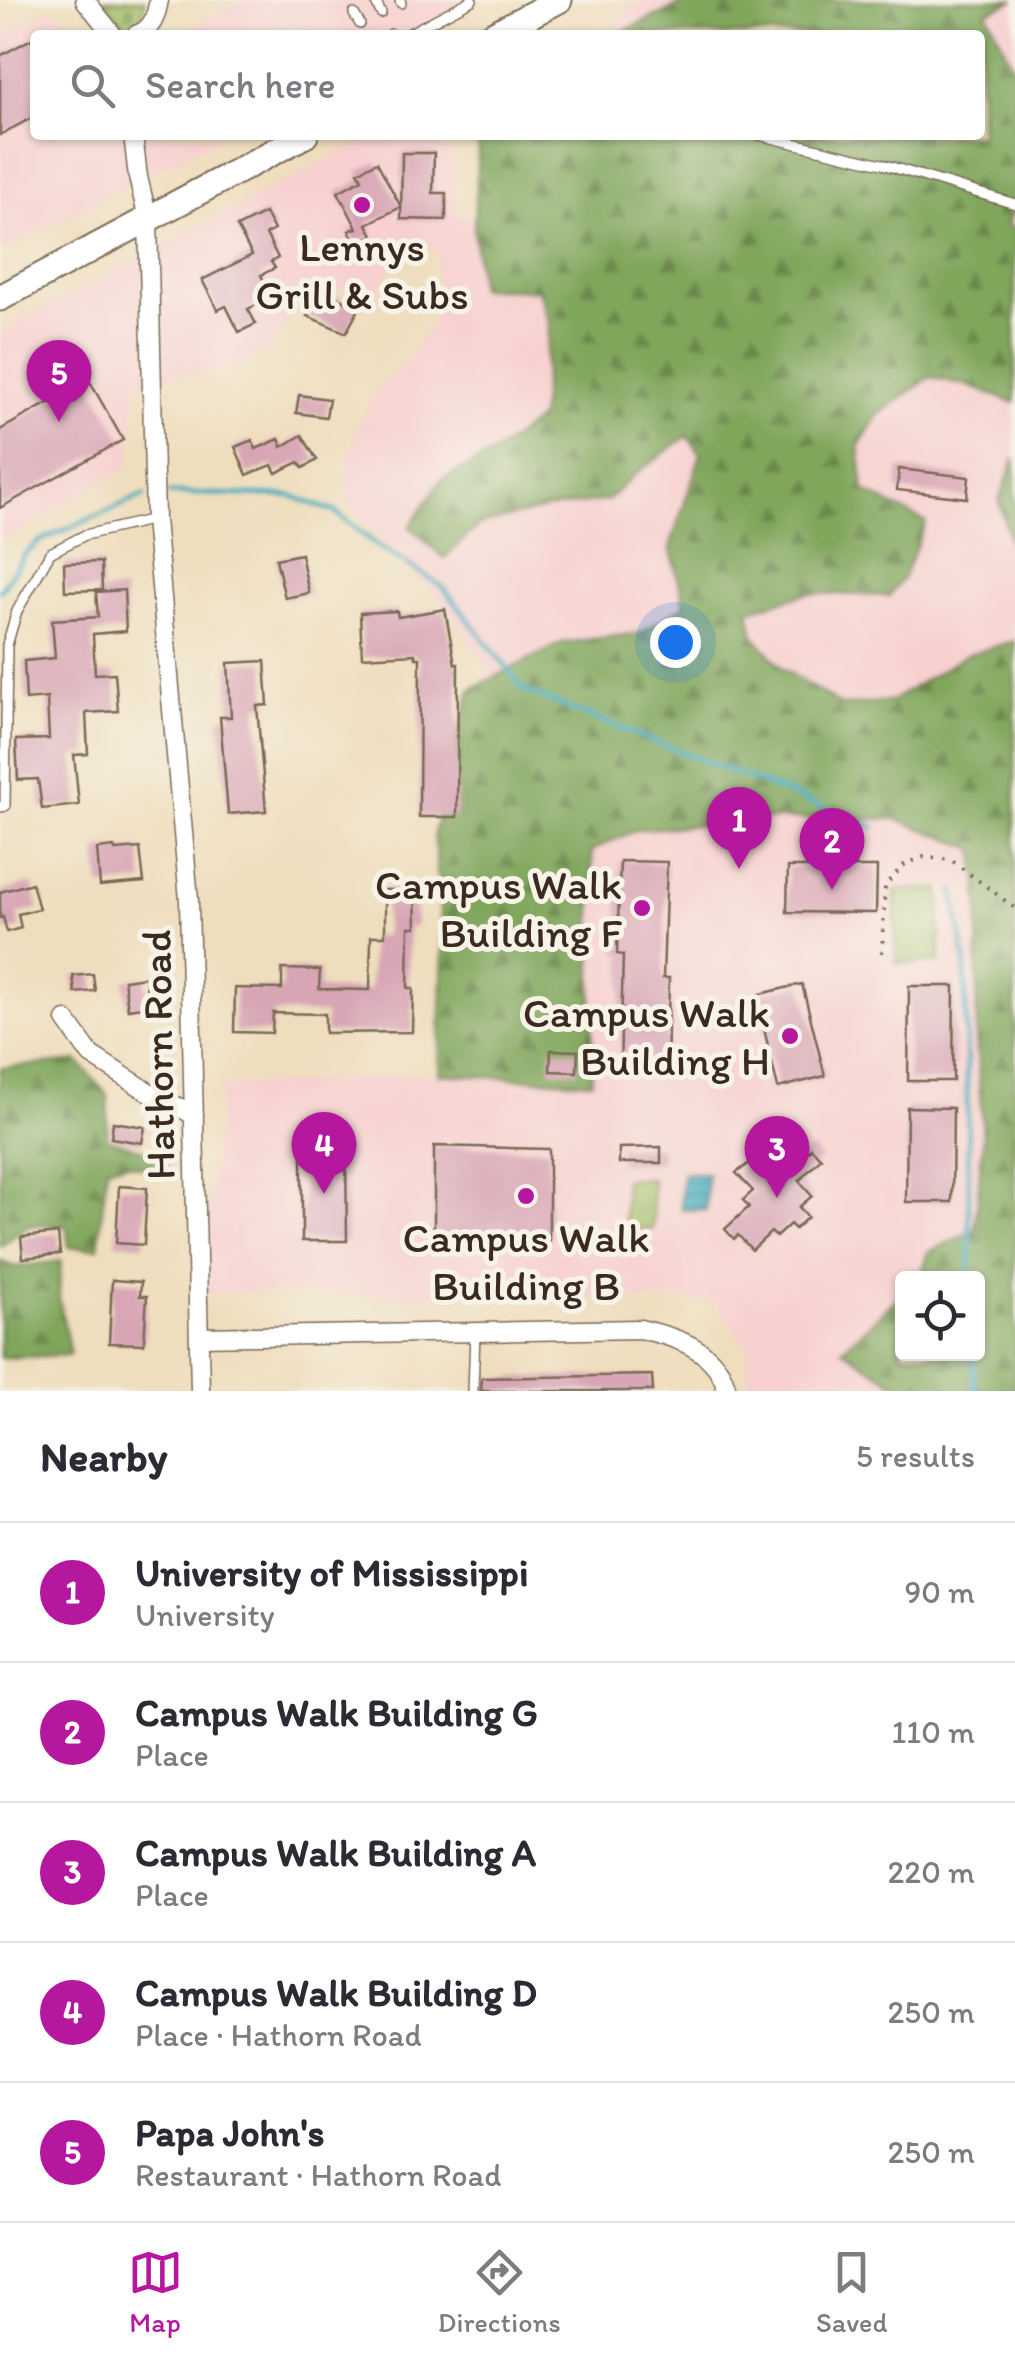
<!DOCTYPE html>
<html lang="en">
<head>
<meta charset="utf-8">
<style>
  body { margin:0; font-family:Itim,sans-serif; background:#f2f2f3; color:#2b2b33 }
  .controls { position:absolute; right:30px; bottom:30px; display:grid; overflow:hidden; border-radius:10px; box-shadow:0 2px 8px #0004 }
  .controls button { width:90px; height:90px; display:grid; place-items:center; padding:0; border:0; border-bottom:2px solid #e1e1e2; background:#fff; color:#2b2b33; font:50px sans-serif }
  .you { position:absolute; left:675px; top:642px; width:35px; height:35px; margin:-25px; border:8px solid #fff; border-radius:50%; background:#1a73e8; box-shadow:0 0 0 15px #1a73e833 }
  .badge { display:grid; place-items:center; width:65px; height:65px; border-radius:50%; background:#b5179e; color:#fff; font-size:32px; font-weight:700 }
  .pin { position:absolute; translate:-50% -82px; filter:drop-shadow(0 2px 5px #0008) }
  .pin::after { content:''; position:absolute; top:52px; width:35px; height:30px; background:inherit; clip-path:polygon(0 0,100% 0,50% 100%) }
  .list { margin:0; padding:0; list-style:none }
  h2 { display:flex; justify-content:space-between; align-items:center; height:130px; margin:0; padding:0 40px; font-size:42px }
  h2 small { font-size:32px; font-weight:400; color:#7c7c81 }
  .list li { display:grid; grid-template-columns:65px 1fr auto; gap:30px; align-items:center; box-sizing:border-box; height:140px; padding:0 40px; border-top:2px solid #e1e1e2 }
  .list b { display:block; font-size:38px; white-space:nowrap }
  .list p { margin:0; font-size:32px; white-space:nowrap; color:#7c7c81 }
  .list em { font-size:32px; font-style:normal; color:#7c7c81 }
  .icon { flex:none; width:55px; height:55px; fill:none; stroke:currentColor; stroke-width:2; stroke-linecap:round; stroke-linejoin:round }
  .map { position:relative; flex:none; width:1015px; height:1391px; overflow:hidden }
  .search { position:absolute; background:#fff; box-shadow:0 2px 8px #0004; left:30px; right:30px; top:30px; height:110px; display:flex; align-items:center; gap:25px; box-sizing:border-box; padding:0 35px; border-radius:10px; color:#7c7c81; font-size:38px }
  .sheet { height:830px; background:#fff }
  nav { display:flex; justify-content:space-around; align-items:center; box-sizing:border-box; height:140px; border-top:2px solid #e1e1e2; background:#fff; font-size:28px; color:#7c7c81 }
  nav a { display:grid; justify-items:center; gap:5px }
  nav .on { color:#b5179e }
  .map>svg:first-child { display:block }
  .built { fill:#f7d0cf; fill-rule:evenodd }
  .forest { fill:url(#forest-firs); stroke:#5e683d; stroke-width:2.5 }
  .cemetery { fill:url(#cemetery-stones); stroke:#6e7442; stroke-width:2.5 }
  .pitch { fill:#a0bf67; stroke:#6e7442; stroke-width:2.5 }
  .water { fill:url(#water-rules); stroke:#3c6a6e; stroke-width:2.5 }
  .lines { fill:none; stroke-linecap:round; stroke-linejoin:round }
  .stream { stroke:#3eaabe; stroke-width:5 }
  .building { fill:#d8a5b5 }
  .lane-casing { stroke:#7a6956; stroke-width:12 }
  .street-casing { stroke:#7a6956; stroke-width:21 }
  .secondary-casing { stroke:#7a6956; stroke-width:29 }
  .path { stroke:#7a6956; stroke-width:4; stroke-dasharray:2.5 8; stroke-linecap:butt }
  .lane { stroke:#fff; stroke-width:9 }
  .street { stroke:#fff; stroke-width:18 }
  .secondary { stroke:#fff; stroke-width:25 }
  .poi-dot { fill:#b5179e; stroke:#f7f3e8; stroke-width:4 }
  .labels { text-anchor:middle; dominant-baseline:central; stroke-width:10; stroke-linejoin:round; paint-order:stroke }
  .poi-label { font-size:42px; fill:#3b2a1e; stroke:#f7f3e8 }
  .street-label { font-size:42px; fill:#3b2a1e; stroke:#f7f3e8 }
</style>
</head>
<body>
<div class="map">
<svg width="1015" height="1391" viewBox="0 0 1015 1391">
  <defs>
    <pattern id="forest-firs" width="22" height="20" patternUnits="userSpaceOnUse" patternTransform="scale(2.5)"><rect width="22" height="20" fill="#80a65c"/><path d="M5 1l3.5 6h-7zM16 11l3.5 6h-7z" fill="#6a874b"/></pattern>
    <pattern id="cemetery-stones" width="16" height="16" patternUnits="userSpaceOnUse" patternTransform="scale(2.5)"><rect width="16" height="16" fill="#a0bf67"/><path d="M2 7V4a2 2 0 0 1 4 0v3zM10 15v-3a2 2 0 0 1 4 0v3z" fill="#849b54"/></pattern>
    <pattern id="water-rules" width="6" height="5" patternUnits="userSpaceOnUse" patternTransform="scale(2.5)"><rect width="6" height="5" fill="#3eaabe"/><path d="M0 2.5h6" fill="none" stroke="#358b9a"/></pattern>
  </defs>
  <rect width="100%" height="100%" fill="#f7f3e8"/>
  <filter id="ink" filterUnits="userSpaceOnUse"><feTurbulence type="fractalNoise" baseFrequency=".01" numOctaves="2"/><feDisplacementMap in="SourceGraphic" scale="20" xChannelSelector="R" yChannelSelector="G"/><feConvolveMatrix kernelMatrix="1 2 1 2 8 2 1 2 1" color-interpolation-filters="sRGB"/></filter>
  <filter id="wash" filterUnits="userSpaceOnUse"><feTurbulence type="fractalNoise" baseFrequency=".0048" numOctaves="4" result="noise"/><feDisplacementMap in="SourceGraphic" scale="40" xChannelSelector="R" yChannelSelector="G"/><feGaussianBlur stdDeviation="2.25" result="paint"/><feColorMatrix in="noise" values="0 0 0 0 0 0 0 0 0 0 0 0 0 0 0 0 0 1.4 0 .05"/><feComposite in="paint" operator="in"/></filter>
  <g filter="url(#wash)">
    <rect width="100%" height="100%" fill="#efdebe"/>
    <g class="built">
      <polygon points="244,0 480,0 413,35 179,35"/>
      <path d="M640,0H1015V1391H748L747,1348L715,1301L199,1292L221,1087L439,1073L487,665L431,588L402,565L350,505L347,486L349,451L362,418L382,383L408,361L433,320L438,250L400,249L378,292L303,288L269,352L235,367L137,383L130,466L0,543V332L373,135H449L457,215L580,219L980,135V35H609L625,8ZM902,1278H978V1354H902Z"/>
      <polygon points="51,9 84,27 87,35 35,35 35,135 223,135 0,252 0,36"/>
    </g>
    <g class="forest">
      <polygon points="690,0 1015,0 987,12 1015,70 1015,205 1007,225 1015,229 1015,403 966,385 930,377 878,415 859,446 864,491 926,522 904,576 889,596 809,593 749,610 754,636 782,668 842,706 891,701 966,655 1015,641 1015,1391 906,1391 842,1349 902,1294 902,1354 978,1354 978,1278 920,1278 929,1252 975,1230 983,1136 976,1038 979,903 975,849 896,819 773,819 636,830 592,850 592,1082 439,1074 443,947 434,833 471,689 562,643 640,633 685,605 670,547 701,454 687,436 634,475 608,500 545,509 479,525 444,558 410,527 441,480 496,452 540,418 549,325 539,290 479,288 474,227 479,135 980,135 980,35 616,35"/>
      <polygon points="1015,458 1015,544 1011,545 999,501"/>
      <polygon points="78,1061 108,1096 107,1139 163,1156 169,1175 128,1163 107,1167 98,1248 69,1247 66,1225 27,1226 0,1247 0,1068"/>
      <polygon points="0,1261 14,1267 61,1261 59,1297 70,1355 0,1358"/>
    </g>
    <polygon class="cemetery" points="103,0 145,0 141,25 127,28"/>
    <g class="pitch">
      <polygon points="940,889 940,962 896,963 895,890"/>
      <polygon points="652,1178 653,1229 625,1230 624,1179"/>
    </g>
    <polygon class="water" points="682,1173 707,1173 706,1210 681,1210"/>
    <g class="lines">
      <g class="stream">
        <polyline points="169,493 292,496 335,512 378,546 443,587 525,691 874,827"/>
        <polyline points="0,591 25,554 40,541 144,495"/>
        <polyline points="954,890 965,959 970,1278"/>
        <polyline points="973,1354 975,1391"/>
      </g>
    </g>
    <g id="blocks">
      <g class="building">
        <polygon points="35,37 35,116 0,135 0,56"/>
        <polygon points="402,153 434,153 433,193 446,193 446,220 401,219"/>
        <polygon points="377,162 401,207 367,224 373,235 356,244 349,231 357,228 338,192 362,179 358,172"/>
        <polygon points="265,213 274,230 266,234 278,258 271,262 275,268 261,275 268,289 260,293 264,301 248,309 256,324 239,332 226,306 218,310 202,280 252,255 237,227"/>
        <polygon points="320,291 360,307 346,333 307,316"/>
        <polygon points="89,380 123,440 0,508 0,430"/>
        <polygon points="299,395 329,399 326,417 296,413"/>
        <polygon points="302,435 317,460 303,468 299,462 276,473 272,465 247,475 235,447 252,440 256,449 279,439 282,447"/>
        <polygon points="899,469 969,477 967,498 897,490"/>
        <polygon points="301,554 309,593 285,598 276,559"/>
        <polygon points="101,562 102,590 65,591 64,563"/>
        <polygon points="124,590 126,631 93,634 95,674 115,673 118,711 86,713 88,754 74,755 79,805 42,809 38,779 18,780 16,740 49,739 47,698 26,700 24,661 55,658 52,620 98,617 96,592"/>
        <polygon points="445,609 455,664 458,664 457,817 419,817 420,658 416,658 415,654 362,657 360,613 397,611 398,617"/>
        <polygon points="265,661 268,705 257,706 266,811 228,814 220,717 231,717 228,663"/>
        <polygon points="114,847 115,850 140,848 144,882 100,886 97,849"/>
        <polygon points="620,861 667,862 663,978 669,978 667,1072 620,1071 623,955 617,954"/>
        <polygon points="788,867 877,867 876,913 787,912"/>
        <polygon points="32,883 39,909 18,914 21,928 7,932 3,917 0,918 0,892"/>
        <polygon points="385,890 415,890 416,927 409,927 408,988 413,988 412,1032 325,1033 325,1014 273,1013 272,1033 234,1032 235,988 282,989 282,969 320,970 319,989 370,990 371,936 385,936"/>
        <polygon points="93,974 95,991 75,993 73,976"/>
        <polygon points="145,977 149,1006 128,1009 124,980"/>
        <polygon points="802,984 825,1076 778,1088 756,995"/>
        <polygon points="909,986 954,986 953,1081 908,1081"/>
        <polygon points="551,1050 578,1051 577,1072 550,1071"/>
        <polygon points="907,1107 953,1108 952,1202 906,1202"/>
        <polygon points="113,1122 145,1127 142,1143 111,1138"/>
        <polygon points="434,1146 549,1149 549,1243 434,1240"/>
        <polygon points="661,1147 661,1163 619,1163 619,1148"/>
        <polygon points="302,1148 346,1148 347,1241 302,1241"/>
        <polygon points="811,1148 821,1158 799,1181 812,1196 799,1207 808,1217 795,1229 790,1224 776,1237 771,1232 752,1250 738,1235 734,1239 725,1229 749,1207 743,1200 753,1191 736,1173 766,1151 786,1173"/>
        <polygon points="119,1186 147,1188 144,1245 116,1243"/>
        <polygon points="58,1233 60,1254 23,1258 21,1237"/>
        <polygon points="112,1280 141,1282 140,1296 147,1296 144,1344 109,1343"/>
        <polygon points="652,1375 653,1391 481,1391 482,1378"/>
      </g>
    </g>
  </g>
  <g filter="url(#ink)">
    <use href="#blocks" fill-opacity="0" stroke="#7a6956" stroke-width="2.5"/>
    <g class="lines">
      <defs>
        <g id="lane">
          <polyline points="400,0 401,3"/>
          <polyline points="376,3 381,13"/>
          <polyline points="354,14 360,24"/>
          <polyline points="391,34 392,35"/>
          <polyline points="406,35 472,0"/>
          <polyline points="759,135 882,164 1015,204"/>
          <polyline points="0,807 5,806 7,645 17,611 50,553 85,535 155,519"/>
          <polyline points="473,1391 475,1333"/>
        </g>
        <g id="street">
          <polyline points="85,0 113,35"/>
          <path d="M136,35C153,29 156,16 159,0"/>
          <polyline points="133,135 138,177 148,219 155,519 189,900 200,1391"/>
          <polyline points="66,1020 91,1055 147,1091 194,1115"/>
          <path d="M200,1337L640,1329C676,1337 719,1350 727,1391"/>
        </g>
        <g id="secondary">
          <polyline points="492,35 559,0"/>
          <polyline points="0,298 305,135"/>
        </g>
      </defs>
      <use href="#lane" class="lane-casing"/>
      <use href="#street" class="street-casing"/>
      <use href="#secondary" class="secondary-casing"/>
      <polyline class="path" points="882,953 885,885 905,864 924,857 951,860 1015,908"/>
      <use href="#lane" class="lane"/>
      <use href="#street" class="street"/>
      <use href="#secondary" class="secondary"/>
    </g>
  </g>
  <g class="poi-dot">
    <circle cx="362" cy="205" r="10"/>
    <circle cx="642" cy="908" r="10"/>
    <circle cx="790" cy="1036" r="10"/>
    <circle cx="526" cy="1196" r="10"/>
  </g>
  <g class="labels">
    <g class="poi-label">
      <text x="362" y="246">Lennys<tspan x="362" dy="48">Grill &amp; Subs</tspan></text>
      <text x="622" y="884" text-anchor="end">Campus Walk<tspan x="622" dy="48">Building F</tspan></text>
      <text x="770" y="1012" text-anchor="end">Campus Walk<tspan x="770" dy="48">Building H</tspan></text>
      <text x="526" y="1237">Campus Walk<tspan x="526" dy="48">Building B</tspan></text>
    </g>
    <g class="street-label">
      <text transform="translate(158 1055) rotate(-91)">Hathorn Road</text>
    </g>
  </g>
</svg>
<div class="controls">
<button><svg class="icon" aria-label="locate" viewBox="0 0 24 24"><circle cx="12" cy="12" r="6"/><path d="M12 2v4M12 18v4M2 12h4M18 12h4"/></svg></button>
</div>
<div class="you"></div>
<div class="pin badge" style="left:739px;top:869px">1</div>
<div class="pin badge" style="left:832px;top:890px">2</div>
<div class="pin badge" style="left:777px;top:1198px">3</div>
<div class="pin badge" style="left:324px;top:1194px">4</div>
<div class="pin badge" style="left:59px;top:422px">5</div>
<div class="search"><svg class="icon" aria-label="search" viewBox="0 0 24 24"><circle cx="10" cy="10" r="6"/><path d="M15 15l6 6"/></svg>Search here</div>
</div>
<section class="sheet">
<h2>Nearby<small>5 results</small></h2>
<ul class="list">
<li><span class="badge">1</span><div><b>University of Mississippi</b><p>University</p></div><em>90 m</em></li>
<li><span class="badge">2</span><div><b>Campus Walk Building G</b><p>Place</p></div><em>110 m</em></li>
<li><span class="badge">3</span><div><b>Campus Walk Building A</b><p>Place</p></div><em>220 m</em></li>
<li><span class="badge">4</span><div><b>Campus Walk Building D</b><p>Place · Hathorn Road</p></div><em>250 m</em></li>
<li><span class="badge">5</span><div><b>Papa John's</b><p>Restaurant · Hathorn Road</p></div><em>250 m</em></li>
</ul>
</section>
<nav>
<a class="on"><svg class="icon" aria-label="map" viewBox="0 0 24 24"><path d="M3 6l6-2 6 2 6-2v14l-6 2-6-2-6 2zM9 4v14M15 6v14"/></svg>Map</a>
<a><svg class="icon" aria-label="directions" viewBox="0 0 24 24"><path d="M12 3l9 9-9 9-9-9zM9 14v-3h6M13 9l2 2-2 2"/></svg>Directions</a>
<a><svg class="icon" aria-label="saved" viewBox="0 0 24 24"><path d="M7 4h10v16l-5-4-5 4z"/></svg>Saved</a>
</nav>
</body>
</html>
